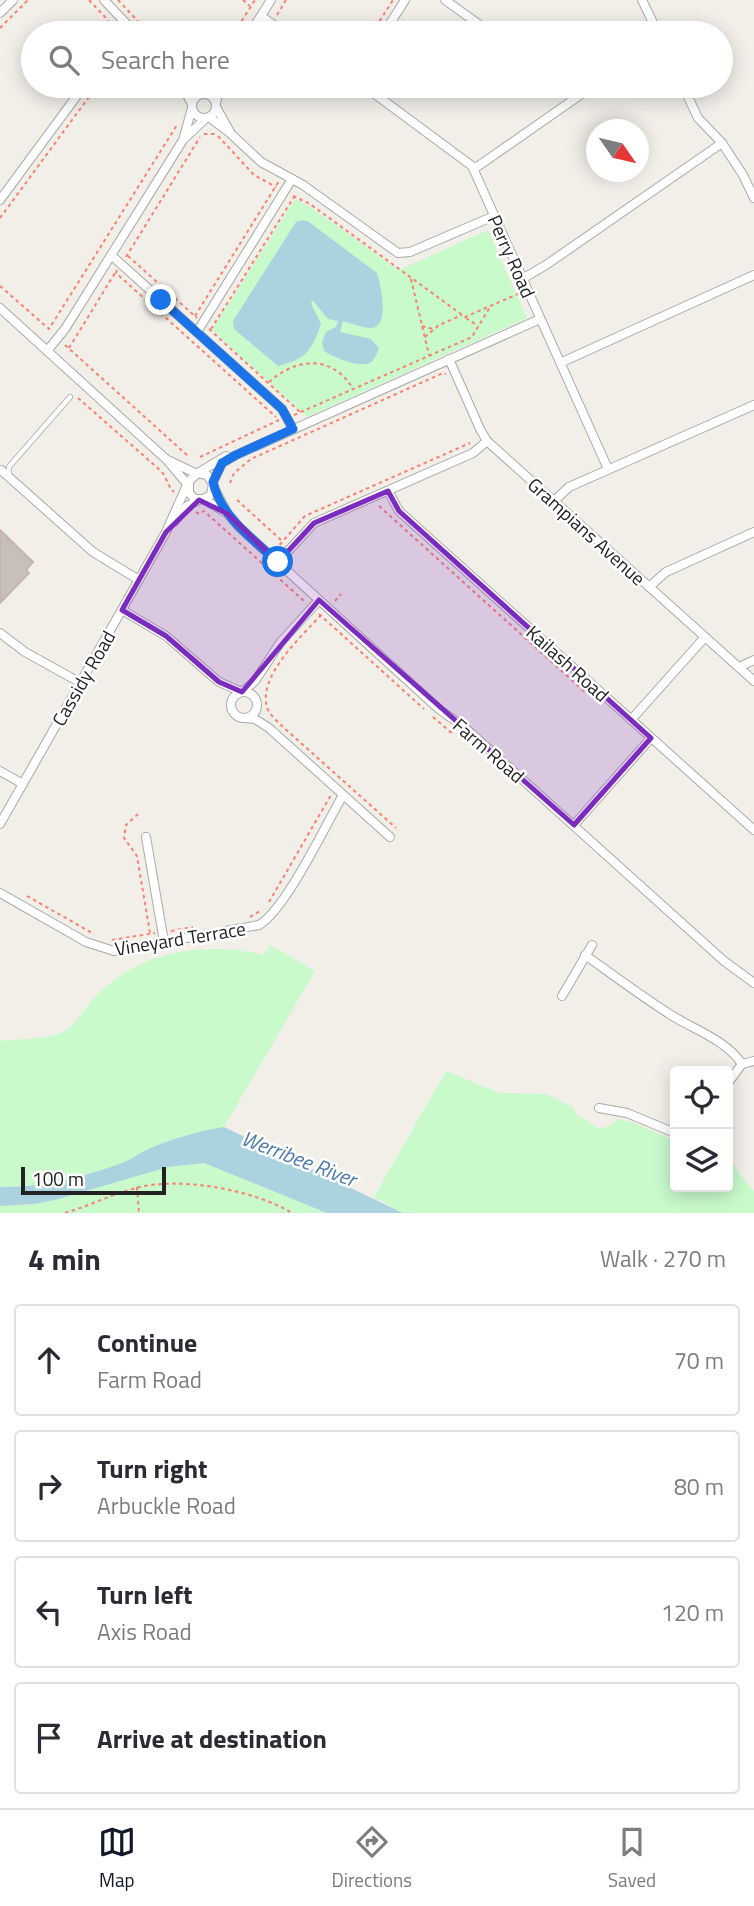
<!DOCTYPE html>
<html lang="en">
<head>
<meta charset="utf-8">
<style>
  body { margin:0; font-family:"Titillium Web",sans-serif; background:#f2f2f3; color:#2b2b33 }
  .controls { position:absolute; right:21px; bottom:21px; display:grid; overflow:hidden; border-radius:7px; box-shadow:0 4px 18px #0003 }
  .controls button { width:63px; height:63px; display:grid; place-items:center; padding:0; border:0; border-bottom:2px solid #e1e1e2; background:#fff; color:#2b2b33; font:35px sans-serif }
  .compass { position:absolute; left:586px; top:119px; width:63px; height:63px; border-radius:50%; background:#fff; box-shadow:0 4px 18px #0003; rotate:124deg }
  .scale { position:absolute; left:21px; bottom:18px; width:145px; box-sizing:border-box; padding-left:7px; border:4px solid #222; border-top:0; font-size:19px; line-height:24px; white-space:nowrap; color:#222; -webkit-text-stroke:5px #fff; paint-order:stroke }
  .stop { position:absolute; width:21px; height:21px; margin:-16px; border:5px solid #1a73e8; border-radius:50%; background:#fff }
  .stop.end { background:#1a73e8; border-color:#fff; box-shadow:0 2px 7px #0008 }
  .list { margin:0; padding:0; list-style:none }
  h2 { display:flex; justify-content:space-between; align-items:center; height:91px; margin:0; padding:0 28px; font-size:30px }
  h2 small { font-size:23px; font-weight:400; color:#7c7c81 }
  .list li { display:grid; grid-template-columns:46px 1fr auto; gap:21px; align-items:center; box-sizing:border-box; height:112px; margin:0 14px 14px; padding:0 14px; border:2px solid #e1e1e2; border-radius:7px }
  .list b { display:block; font-size:26px; white-space:nowrap }
  .list p { margin:0; font-size:23px; white-space:nowrap; color:#7c7c81 }
  .list em { font-size:23px; font-style:normal; color:#7c7c81 }
  .icon { flex:none; width:38px; height:38px; fill:none; stroke:currentColor; stroke-width:2; stroke-linecap:round; stroke-linejoin:round }
  .map { position:relative; flex:none; width:754px; height:1213px; overflow:hidden }
  .search { position:absolute; background:#fff; box-shadow:0 4px 18px #0003; left:21px; right:21px; top:21px; height:77px; display:flex; align-items:center; gap:18px; box-sizing:border-box; padding:0 24px; border-radius:38px; color:#7c7c81; font-size:26px }
  .sheet { height:595px; background:#fff }
  nav { display:flex; justify-content:space-around; align-items:center; box-sizing:border-box; height:98px; border-top:2px solid #e1e1e2; background:#fff; font-size:19px; color:#7c7c81 }
  nav a { display:grid; justify-items:center; gap:4px }
  nav .on { color:#111827 }
  .map>svg:first-child { display:block }
  .park { fill:#c8facc }
  .water { fill:#aad3df }
  .building { fill:#c7bfb8; stroke:#c4b6ab; stroke-width:2 }
  .lines { fill:none; stroke-linecap:round; stroke-linejoin:round }
  .service-casing { stroke:#a9a9a9; stroke-width:6 }
  .minor-casing { stroke:#a9a9a9; stroke-width:10 }
  .path { stroke:#fa8072; stroke-width:2; stroke-dasharray:3.5 3.5; stroke-linecap:butt }
  .service { stroke:#fff; stroke-width:4.5 }
  .minor { stroke:#fff; stroke-width:8 }
  .route { stroke:#1a73e8; stroke-width:9 }
  .marked { fill:#7b2cbf; fill-opacity:0.2; stroke:#7b2cbf; stroke-width:5; stroke-linejoin:round }
  .labels { text-anchor:middle; dominant-baseline:central; stroke-width:5; stroke-linejoin:round; paint-order:stroke }
  .street-label { font-size:19px; fill:#222; stroke:#fff }
  .water-label { font-size:21px; font-style:italic; fill:#4a7aab; stroke:#fff }
</style>
</head>
<body>
<div class="map">
<svg width="754" height="1213" viewBox="0 0 754 1213">
  <rect width="100%" height="100%" fill="#f2efe9"/>
  <g class="park">
    <polygon points="295,199 309,206 399,270 488,230 527,318 307,417 214,332 213,328"/>
    <path d="M270,945L315,971L224,1127C201,1131 168,1140 146,1150C138,1154 131,1160 122,1163C82,1177 42,1188 0,1187V1041C18,1039 48,1039 63,1032C75,1027 89,1002 99,993C143,950 207,941 264,955Z"/>
    <polygon points="446,1071 500,1093 546,1094 573,1107 576,1114 600,1129 611,1125 617,1119 632,1122 675,1141 675,1187 728,1187 728,1154 742,1178 754,1191 754,1213 403,1213 374,1197"/>
    <polygon points="204,1163 327,1213 0,1213 0,1206 34,1204 55,1200 168,1167"/>
  </g>
  <g class="water">
    <path d="M302,220L309,222L377,273C381,285 390,328 371,328C362,328 351,323 343,321L340,332L371,339L379,348C377,353 375,360 370,363C359,368 333,357 324,351L322,342L326,332L336,327L338,321L328,319L313,301L311,303L321,324C311,351 307,359 278,366L234,329L233,321L238,313L296,222Z"/>
    <path d="M224,1127L403,1213H327L204,1163L168,1167L55,1200L34,1204L0,1206V1187C42,1188 82,1177 122,1163C131,1160 138,1154 146,1150C168,1140 201,1130 224,1127Z"/>
  </g>
  <polygon class="building" points="0,530 33,562 26,570 29,573 0,603"/>
  <g class="lines">
    <defs>
      <polyline id="service" points="9,475 9,467 14,461 70,397"/>
      <g id="minor">
        <polyline points="104,0 135,33"/>
        <polyline points="445,0 491,33"/>
        <polyline points="642,0 658,33"/>
        <polyline points="0,13 13,0"/>
        <polyline points="261,16 285,33"/>
        <polyline points="250,33 271,0"/>
        <polyline points="384,33 405,0"/>
        <polyline points="182,86 192,104"/>
        <polyline points="190,86 203,94"/>
        <polyline points="364,86 472,166 608,469"/>
        <polyline points="563,86 573,99"/>
        <polyline points="683,86 698,118 722,143 743,175 754,198"/>
        <circle cx="204" cy="106" r="12"/>
        <polyline points="216,103 220,86"/>
        <polyline points="216,107 230,132"/>
        <polyline points="209,117 230,133 261,162 303,185 398,253 410,252 494,216"/>
        <polyline points="185,138 206,118"/>
        <polyline points="474,169 593,86"/>
        <polyline points="0,200 84,86"/>
        <polyline points="111,255 282,409 293,429"/>
        <polyline points="522,279 546,265 722,143"/>
        <polyline points="0,308 167,460 187,484"/>
        <polyline points="197,332 292,179"/>
        <polyline points="47,351 65,329 183,140 192,108"/>
        <polyline points="449,359 480,429 487,441 754,681"/>
        <polyline points="560,363 754,275"/>
        <polyline points="170,461 197,474"/>
        <polyline points="1,470 93,552 139,580"/>
        <polyline points="198,473 226,456"/>
        <polyline points="213,482 222,463 236,455 540,319"/>
        <polyline points="213,486 228,514 239,527 440,710 464,727 724,961 754,983"/>
        <polyline points="388,491 399,511 754,830"/>
        <polyline points="203,499 211,495 213,484 207,475 198,473 189,481 189,493 195,499 203,499 225,512"/>
        <polyline points="554,501 569,487 754,405"/>
        <polyline points="174,522 187,506 199,500"/>
        <polyline points="278,562 314,523 473,453 487,441"/>
        <polyline points="649,587 666,572 754,532"/>
        <polyline points="122,610 166,636 219,682 242,692"/>
        <polyline points="0,633 25,652 81,683"/>
        <polyline points="739,667 754,660"/>
        <polyline points="242,692 255,681 280,643 319,600"/>
        <circle cx="244" cy="705" r="13"/>
        <polyline points="245,718 255,719 269,728 390,837"/>
        <polyline points="631,720 705,637"/>
        <polyline points="0,771 23,784"/>
        <polyline points="0,824 166,532 187,485"/>
        <polyline points="574,825 651,738"/>
        <polyline points="146,837 164,942"/>
        <path d="M0,893L86,942L114,951L259,925C286,909 325,826 343,795"/>
        <path d="M585,955C613,975 641,996 671,1015C695,1030 726,1040 742,1064"/>
        <polyline points="562,996 592,945"/>
        <polyline points="728,1083 742,1064 754,1061"/>
        <polyline points="599,1108 627,1113 675,1133"/>
      </g>
    </defs>
    <use href="#service" class="service-casing"/>
    <use href="#minor" class="minor-casing"/>
    <g class="path">
      <polyline points="89,0 120,33"/>
      <polyline points="118,0 149,33"/>
      <polyline points="243,0 250,6"/>
      <polyline points="277,15 286,0"/>
      <polyline points="0,28 28,0"/>
      <polyline points="234,33 255,0"/>
      <polyline points="372,33 393,0"/>
      <polyline points="204,134 215,134"/>
      <polyline points="218,136 254,175 276,187"/>
      <polyline points="293,196 310,204 465,317 518,294"/>
      <polyline points="0,218 97,86"/>
      <polyline points="128,256 197,318"/>
      <polyline points="126,257 200,137"/>
      <polyline points="117,270 116,273 276,417"/>
      <polyline points="411,279 429,355"/>
      <polyline points="0,286 49,329 177,125"/>
      <polyline points="195,316 279,181"/>
      <polyline points="466,318 478,326"/>
      <polyline points="422,326 433,329"/>
      <polyline points="209,329 300,412"/>
      <polyline points="211,329 294,197"/>
      <polyline points="425,337 439,325 462,315"/>
      <polyline points="65,345 188,456"/>
      <polyline points="69,348 115,273"/>
      <path d="M269,382C297,357 333,355 353,389"/>
      <path d="M78,398L161,471C167,478 167,485 174,492"/>
      <polyline points="294,415 472,337 490,307"/>
      <polyline points="200,457 279,420"/>
      <polyline points="230,483 234,473 251,459 443,373 446,374"/>
      <polyline points="237,500 281,540"/>
      <polyline points="379,506 585,692"/>
      <polyline points="196,512 199,514 204,511 304,601"/>
      <polyline points="275,550 305,516 470,443"/>
      <polyline points="335,601 341,594"/>
      <polyline points="319,614 424,709"/>
      <path d="M321,615C302,636 255,678 268,710C271,716 278,722 283,727L396,828"/>
      <polyline points="433,717 454,735"/>
      <polyline points="138,814 126,825 124,838 137,856 150,933"/>
      <polyline points="27,896 94,934"/>
      <polyline points="269,902 331,795"/>
      <polyline points="250,917 260,911"/>
      <polyline points="171,931 193,927"/>
      <polyline points="112,940 155,933"/>
      <polyline points="137,1187 139,1213"/>
      <path d="M65,1213C89,1206 112,1194 136,1188C178,1176 255,1190 292,1213"/>
    </g>
    <use href="#service" class="service"/>
    <use href="#minor" class="minor"/>
  </g>
  <g class="lines">
    <path class="route" d="M161,300L282,409L293,429L236,455L222,463L213,482C221,517 253,539 278,562"/>
  </g>
  <path class="marked" d="M388,491L399,511L651,738L574,825L319,600L242,692L219,682L166,636L122,610L166,532L199,500L228,514L278,562L314,523Z"/>
  <g class="labels">
    <g class="street-label">
      <text transform="translate(512 256) rotate(66)">Perry Road</text>
      <text transform="translate(587 531) rotate(42)">Grampians Avenue</text>
      <text transform="translate(568 663) rotate(42)">Kailash Road</text>
      <text transform="translate(83 678) rotate(-60)">Cassidy Road</text>
      <text transform="translate(489 750) rotate(41)">Farm Road</text>
      <text transform="translate(180 938) rotate(-9)">Vineyard Terrace</text>
    </g>
    <g class="water-label">
      <text transform="translate(299 1158) rotate(21)">Werribee River</text>
    </g>
  </g>
</svg>
<div class="controls">
<button><svg class="icon" aria-label="locate" viewBox="0 0 24 24"><circle cx="12" cy="12" r="6"/><path d="M12 2v4M12 18v4M2 12h4M18 12h4"/></svg></button>
<button><svg class="icon" aria-label="layers" viewBox="0 0 24 24"><path d="M12 4l9 5-9 5-9-5zM3 14l9 5 9-5"/></svg></button>
</div>
<svg class="compass" viewBox="-18 -18 36 36"><path d="M0-13l5 13h-10z" fill="#e53935"/><path d="M0 13l5-13h-10z" fill="#7c7c81"/></svg>
<div class="scale">100 m</div>
<div class="stop" style="left:278px;top:562px"></div>
<div class="stop end" style="left:161px;top:300px"></div>
<div class="search"><svg class="icon" aria-label="search" viewBox="0 0 24 24"><circle cx="10" cy="10" r="6"/><path d="M15 15l6 6"/></svg>Search here</div>
</div>
<section class="sheet">
<h2>4 min<small>Walk · 270 m</small></h2>
<ul class="list">
<li><svg class="icon" aria-label="ahead" viewBox="0 0 24 24"><path d="M12 20V5M6 11l6-6 6 6"/></svg><div><b>Continue</b><p>Farm Road</p></div><em>70 m</em></li>
<li><svg class="icon" aria-label="right" viewBox="0 0 24 24"><path d="M7 20v-9h11M14 6l5 5-5 5"/></svg><div><b>Turn right</b><p>Arbuckle Road</p></div><em>80 m</em></li>
<li><svg class="icon" aria-label="left" viewBox="0 0 24 24"><path d="M17 20v-9H6M10 6l-5 5 5 5"/></svg><div><b>Turn left</b><p>Axis Road</p></div><em>120 m</em></li>
<li><svg class="icon" aria-label="arrive" viewBox="0 0 24 24"><path d="M6 21V4h12l-3 4 3 4H6"/></svg><div><b>Arrive at destination</b></div></li>
</ul>
</section>
<nav>
<a class="on"><svg class="icon" aria-label="map" viewBox="0 0 24 24"><path d="M3 6l6-2 6 2 6-2v14l-6 2-6-2-6 2zM9 4v14M15 6v14"/></svg>Map</a>
<a><svg class="icon" aria-label="directions" viewBox="0 0 24 24"><path d="M12 3l9 9-9 9-9-9zM9 14v-3h6M13 9l2 2-2 2"/></svg>Directions</a>
<a><svg class="icon" aria-label="saved" viewBox="0 0 24 24"><path d="M7 4h10v16l-5-4-5 4z"/></svg>Saved</a>
</nav>
</body>
</html>
